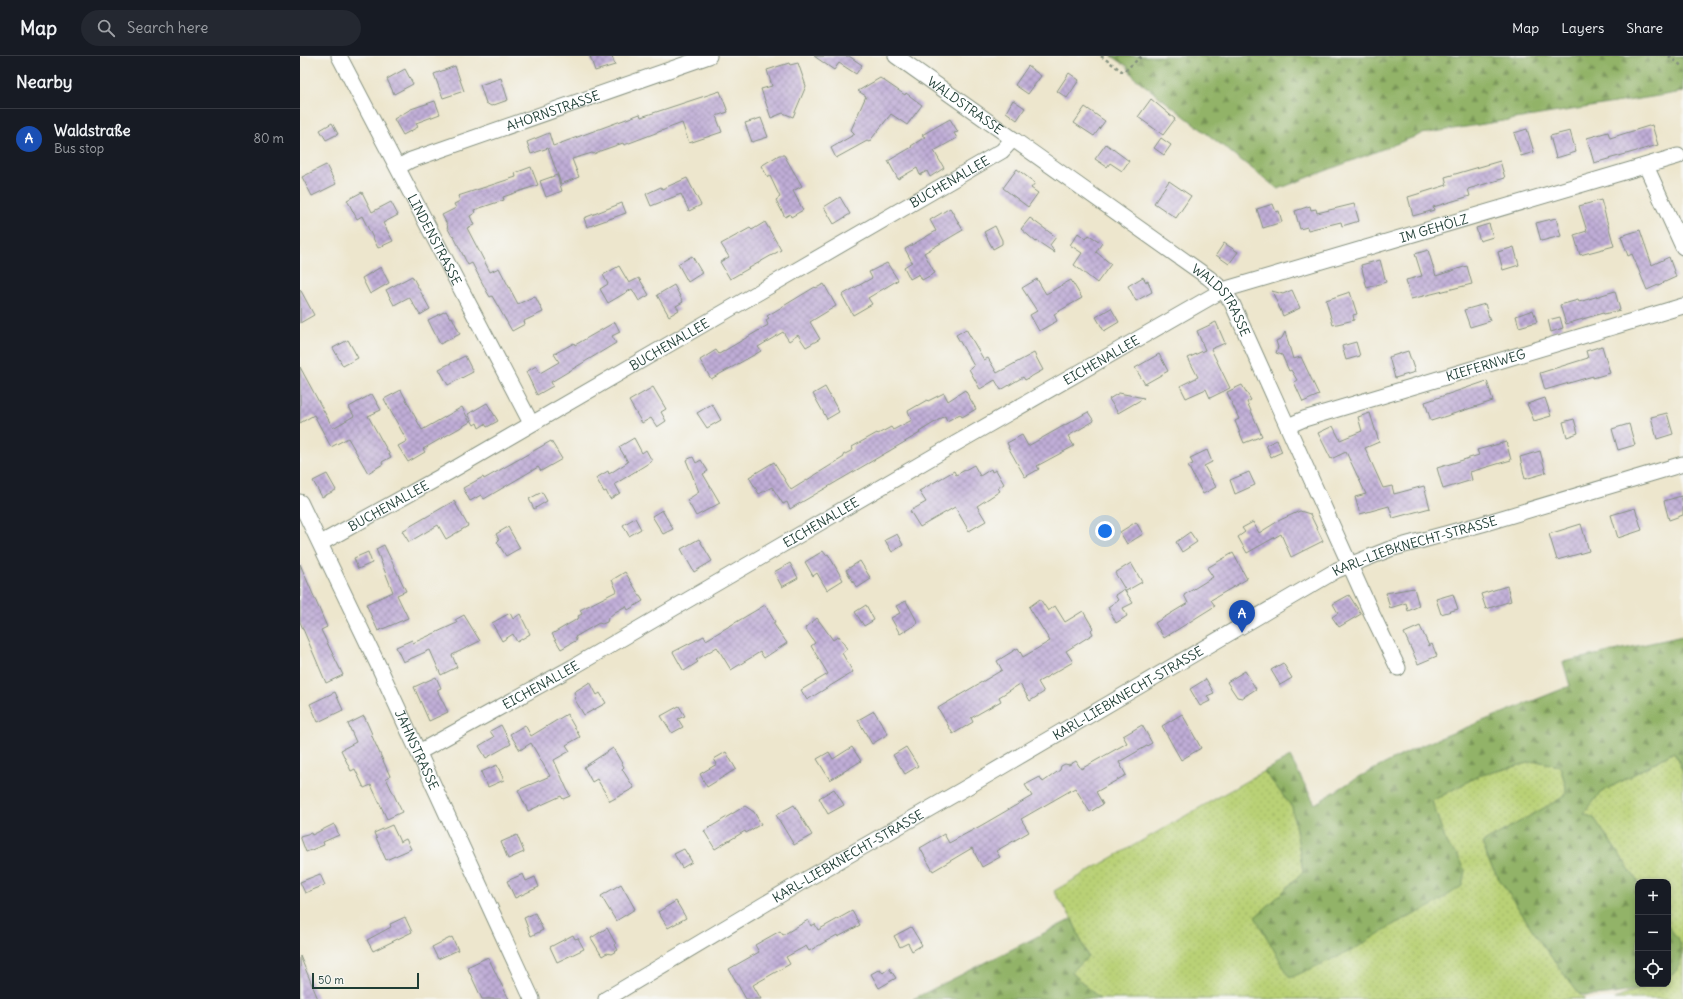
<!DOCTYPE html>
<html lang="en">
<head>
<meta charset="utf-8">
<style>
  body { margin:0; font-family:Delius,sans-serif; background:#242831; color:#f1f3f6 }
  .controls { position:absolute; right:12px; bottom:12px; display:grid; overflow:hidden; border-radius:8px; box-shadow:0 2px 6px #0003 }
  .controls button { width:36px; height:36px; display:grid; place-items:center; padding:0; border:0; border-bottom:1px solid #363941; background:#171b24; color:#f1f3f6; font:20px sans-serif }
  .scale { position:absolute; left:12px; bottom:10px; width:107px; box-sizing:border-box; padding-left:4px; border:2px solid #1f3d34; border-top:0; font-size:11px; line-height:14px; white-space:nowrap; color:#1f3d34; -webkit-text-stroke:3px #f6f6f2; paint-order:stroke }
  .you { position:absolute; left:805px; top:475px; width:14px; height:14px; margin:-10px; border:3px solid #fff; border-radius:50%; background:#1a73e8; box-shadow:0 0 0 6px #1a73e833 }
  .badge { display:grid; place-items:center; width:26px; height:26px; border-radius:50%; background:#c8321e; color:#fff; font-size:13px; font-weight:700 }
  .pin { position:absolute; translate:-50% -33px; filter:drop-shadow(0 1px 2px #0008) }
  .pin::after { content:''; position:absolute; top:21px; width:14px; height:12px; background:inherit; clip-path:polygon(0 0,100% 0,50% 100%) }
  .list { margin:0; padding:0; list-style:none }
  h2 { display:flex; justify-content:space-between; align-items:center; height:52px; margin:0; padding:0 16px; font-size:17px }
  h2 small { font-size:13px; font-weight:400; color:#9ea1a6 }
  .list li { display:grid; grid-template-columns:26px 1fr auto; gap:12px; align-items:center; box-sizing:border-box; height:60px; padding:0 16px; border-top:1px solid #363941 }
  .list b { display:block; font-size:15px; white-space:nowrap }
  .list p { margin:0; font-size:13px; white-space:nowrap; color:#9ea1a6 }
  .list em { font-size:13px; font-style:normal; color:#9ea1a6 }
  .icon { flex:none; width:22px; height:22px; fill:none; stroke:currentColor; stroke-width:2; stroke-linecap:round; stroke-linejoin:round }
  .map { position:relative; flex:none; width:1383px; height:943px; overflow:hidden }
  header { display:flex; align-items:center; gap:24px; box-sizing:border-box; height:56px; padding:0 20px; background:#171b24; border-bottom:1px solid #363941 }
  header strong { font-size:19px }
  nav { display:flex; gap:22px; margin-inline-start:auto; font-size:14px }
  .search { width:280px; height:36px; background:#242831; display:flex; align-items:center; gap:10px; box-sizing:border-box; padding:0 14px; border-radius:22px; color:#9ea1a6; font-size:15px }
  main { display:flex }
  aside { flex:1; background:#171b24 }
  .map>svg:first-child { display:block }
  .grass { fill:url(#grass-dots); stroke:#6c8755 }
  .forest { fill:url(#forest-firs); stroke:#58784e }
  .building { fill:url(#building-cross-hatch) }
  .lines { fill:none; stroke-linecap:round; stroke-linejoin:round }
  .minor-casing { stroke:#869280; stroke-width:17 }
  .path { stroke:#869280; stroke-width:2.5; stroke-dasharray:3 3; stroke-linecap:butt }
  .minor { stroke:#fff; stroke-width:15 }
  .labels { text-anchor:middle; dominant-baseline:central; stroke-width:3; stroke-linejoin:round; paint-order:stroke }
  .street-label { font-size:13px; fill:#1f3d34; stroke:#f6f6f2 }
</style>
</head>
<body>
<header>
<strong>Map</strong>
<div class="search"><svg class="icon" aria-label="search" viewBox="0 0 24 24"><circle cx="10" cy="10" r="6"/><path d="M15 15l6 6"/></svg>Search here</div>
<nav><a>Map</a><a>Layers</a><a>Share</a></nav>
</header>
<main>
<aside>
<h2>Nearby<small></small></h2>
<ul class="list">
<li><span class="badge" style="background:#1a4fb4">A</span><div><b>Waldstraße</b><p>Bus stop</p></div><em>80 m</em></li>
</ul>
</aside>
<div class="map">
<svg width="1383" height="943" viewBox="0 0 1383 943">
  <defs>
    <pattern id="grass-dots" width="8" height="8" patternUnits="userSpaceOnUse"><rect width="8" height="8" fill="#b9d176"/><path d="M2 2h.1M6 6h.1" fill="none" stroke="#9fb467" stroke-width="1.8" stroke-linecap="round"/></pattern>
    <pattern id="forest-firs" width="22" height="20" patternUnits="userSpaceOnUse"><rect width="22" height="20" fill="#92b367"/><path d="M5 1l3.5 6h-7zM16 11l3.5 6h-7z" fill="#779356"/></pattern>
    <pattern id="building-cross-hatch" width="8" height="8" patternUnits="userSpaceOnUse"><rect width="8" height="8" fill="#c0add7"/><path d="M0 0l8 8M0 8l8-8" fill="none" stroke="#9b8eaf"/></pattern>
  </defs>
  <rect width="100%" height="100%" fill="#f6f6f2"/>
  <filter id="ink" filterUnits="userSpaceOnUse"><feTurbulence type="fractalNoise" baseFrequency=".025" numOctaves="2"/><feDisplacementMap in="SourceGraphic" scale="8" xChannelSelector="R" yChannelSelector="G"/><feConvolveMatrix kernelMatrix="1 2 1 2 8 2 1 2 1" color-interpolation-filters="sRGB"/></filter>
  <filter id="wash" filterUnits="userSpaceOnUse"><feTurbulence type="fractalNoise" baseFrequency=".012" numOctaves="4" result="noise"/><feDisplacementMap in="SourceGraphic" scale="16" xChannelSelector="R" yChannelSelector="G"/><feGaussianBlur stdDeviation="0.9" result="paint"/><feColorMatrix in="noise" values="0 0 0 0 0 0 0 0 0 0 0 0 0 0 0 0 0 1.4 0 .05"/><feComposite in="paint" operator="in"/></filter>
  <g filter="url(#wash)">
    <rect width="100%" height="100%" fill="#ede6cd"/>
    <g class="grass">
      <polygon points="1374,696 1383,715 1383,943 1315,943 1351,928 1368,928 1368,921 1372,919 1380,888 1368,870 1368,826 1338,826 1294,762 1284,758 1300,737"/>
      <polygon points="1236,705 1260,710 1266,731 1265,740 1183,787 1190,808 1196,818 1243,890 1279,938 1285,943 800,943 771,916 788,901 772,863 754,835 964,715 992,751 1003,815 981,838 1094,868 1130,851 1157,799 1147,789 1132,745 1178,720"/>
    </g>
    <g class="forest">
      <polygon points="812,0 1383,0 1383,36 1122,78 978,133 834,21 827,10"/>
      <path d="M1383,580V715L1374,696L1300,737L1284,758L1294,762L1338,826V928H1351C1331,936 1298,943 1279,938L1243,890L1196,818L1190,808L1182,787L1265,740L1266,731L1260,710L1236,705L1178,720L1132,745L1147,789L1157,799L1165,815L1162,830L1130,851L1094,868L1053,894L990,922L955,861L981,838L1003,815L992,751L964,715L990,701L1015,748L1055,723L1120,690L1270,630L1263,606Z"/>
      <polygon points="772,863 788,901 771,916 800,943 613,943"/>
      <path d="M1368,870C1372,875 1378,882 1380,889C1383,900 1380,916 1368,921Z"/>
    </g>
    <g id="blocks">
      <g class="building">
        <polygon points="290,0 312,0 315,9 295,15"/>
        <polygon points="514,0 549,0 562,9 556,18 539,7 534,14"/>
        <polygon points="489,7 490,9 498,7 506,30 493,61 483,57 471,62 461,33 472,30 467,14"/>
        <polygon points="155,10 164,35 143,42 134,18"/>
        <polygon points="728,10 741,20 728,38 715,29"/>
        <polygon points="105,13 113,28 94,38 87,23"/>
        <polygon points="769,17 779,24 767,42 757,35"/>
        <polygon points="201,22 208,44 191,50 186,47 180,29"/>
        <polygon points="580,22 605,39 606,37 622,49 607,69 591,58 569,86 567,85 536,102 531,92 555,78 551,74 566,40 558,35"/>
        <polygon points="420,35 428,56 416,60 422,76 389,87 382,67 324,89 323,87 300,95 294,98 292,97 272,103 279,121 261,128 248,92 231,98 227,86 249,77 253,90 340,58 341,61"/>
        <polygon points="851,43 875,63 863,79 838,61"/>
        <polygon points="713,44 725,52 717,64 706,56"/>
        <polygon points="135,45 140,58 116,67 118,71 103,79 94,63 111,53"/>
        <polygon points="785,51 805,65 794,80 774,67"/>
        <polygon points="461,62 468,81 452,86 445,67"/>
        <polygon points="650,63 658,76 654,77 657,82 634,95 644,112 630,121 627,115 620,119 617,112 598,123 588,105 612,91 611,90 625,81 622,79"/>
        <polygon points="32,67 38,78 26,84 20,74"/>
        <polygon points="1352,69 1358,89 1294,107 1287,82 1308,76 1310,82"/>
        <polygon points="1227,73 1234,96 1221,100 1214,77"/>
        <polygon points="1270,75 1276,96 1256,102 1250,80"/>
        <polygon points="861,82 871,89 864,99 854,92"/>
        <polygon points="806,88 829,105 822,115 810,107 807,111 795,103"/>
        <polygon points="479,99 484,99 502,130 493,135 503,154 491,161 490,158 485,161 476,144 480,141 470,120 468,121 461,110"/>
        <polygon points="1200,105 1205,122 1168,133 1170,140 1133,151 1134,154 1113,160 1108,141 1147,129 1145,121"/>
        <polygon points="26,109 36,128 12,140 2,121"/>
        <polygon points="231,111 238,129 203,141 204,144 174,154 175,157 170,160 174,169 167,172 190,216 199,212 218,248 235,240 243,256 224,265 225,268 212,275 192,240 190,241 187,236 172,207 168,209 153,179 152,180 147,171 148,170 142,159 156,152 154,148 160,145 158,140 216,121 215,117"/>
        <polygon points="717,113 735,127 731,132 738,137 728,151 703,132"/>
        <polygon points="257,119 262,135 246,141 240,125"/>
        <polygon points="387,122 401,149 389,155 381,138 351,150 346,138 361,131 362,133"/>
        <polygon points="869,125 891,140 876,162 854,147"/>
        <polygon points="62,136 72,156 91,146 98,159 83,167 93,185 78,192 62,160 57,163 47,144"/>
        <polygon points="540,141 550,158 534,168 524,151"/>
        <polygon points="1301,144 1314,190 1280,199 1274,179 1287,175 1279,150"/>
        <polygon points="322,147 326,157 287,171 284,162"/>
        <polygon points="973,148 976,156 979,155 982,166 963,172 957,153"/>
        <polygon points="1054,148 1059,165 1042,170 1041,166 1008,174 1007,171 1000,173 995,155 1010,150 1011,154 1016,153 1017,157"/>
        <polygon points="650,152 663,174 624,197 635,217 622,224 619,218 610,223 604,211 612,206 605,193 636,175 630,164"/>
        <polygon points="730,162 756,181 750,189 755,197 737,185 736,186 721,173"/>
        <polygon points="1256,162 1261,180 1241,185 1236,167"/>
        <polygon points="465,166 481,194 430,223 420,206 429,201 421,188 450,172 452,174"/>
        <polygon points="1189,168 1193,181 1180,185 1176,172"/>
        <polygon points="695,170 702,184 702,188 693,193 684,176"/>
        <polygon points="1340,174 1352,209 1369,201 1376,221 1347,234 1332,198 1328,200 1321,180"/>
        <polygon points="778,177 786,183 789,179 802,187 796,196 811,208 797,227 774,209 782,197 770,189"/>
        <polygon points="924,187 938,196 929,208 916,199"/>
        <polygon points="1214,191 1219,209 1203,214 1198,196"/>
        <polygon points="1128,194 1136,220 1167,210 1172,228 1111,243 1106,224 1122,220 1115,198"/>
        <polygon points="392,200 402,217 388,226 378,208"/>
        <polygon points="1080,204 1086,226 1067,232 1061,209"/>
        <polygon points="587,207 598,224 568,242 572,248 553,259 542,239 572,222 569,216"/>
        <polygon points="319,210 329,227 339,222 349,239 339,245 332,233 308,247 300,233 308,228 303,219"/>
        <polygon points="81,211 89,227 70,238 62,222"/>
        <polygon points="112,220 130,253 120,259 109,241 94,249 86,234"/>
        <polygon points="843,221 846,226 848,225 852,236 836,245 828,230"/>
        <polygon points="737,223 746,238 771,224 782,242 754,258 757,265 739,275 730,259 737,255 722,232"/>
        <polygon points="524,228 536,250 510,266 520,283 506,291 498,279 489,285 483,276 458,291 461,295 411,323 400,304 416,294 419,298 468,269 466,264 469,262 467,260 515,231 516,232"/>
        <polygon points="374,229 383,246 376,250 379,254 369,260 357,239"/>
        <polygon points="0,233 14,259 0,267"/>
        <polygon points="992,234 1000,252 983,260 972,235 983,238"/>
        <polygon points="1315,235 1320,254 1304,258 1303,257 1266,268 1260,249 1278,244 1279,246"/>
        <polygon points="1050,236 1057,258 1053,259 1054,264 1033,269 1026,244"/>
        <polygon points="1185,248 1190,265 1170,271 1164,254"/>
        <polygon points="811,252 819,266 804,275 796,261"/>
        <polygon points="1233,254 1237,266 1219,271 1216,260"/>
        <polygon points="146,255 150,262 152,261 160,278 140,288 128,264"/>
        <polygon points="1260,261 1263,272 1251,276 1248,264"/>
        <polygon points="315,266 320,276 312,280 316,287 251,326 253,330 237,339 226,316 236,310 240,317 259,306 254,298 274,287 275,289"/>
        <polygon points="916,266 925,287 911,293 930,332 910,342 906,333 886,342 880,330 898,321 888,302 905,294 897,275"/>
        <polygon points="666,273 684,304 688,302 697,317 734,297 743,314 725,324 723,321 701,334 695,324 680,333 669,313 674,310 656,279"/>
        <polygon points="985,276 993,303 1001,301 1019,339 1003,346 994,326 997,324 991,314 989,315 982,299 976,297 978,291 976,285 982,282"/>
        <polygon points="48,284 58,302 43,310 33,292"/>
        <polygon points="1056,286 1060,300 1046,304 1042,290"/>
        <polygon points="1302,290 1310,317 1293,322 1293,320 1245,334 1240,317 1288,302 1286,295"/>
        <polygon points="1108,295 1115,316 1095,322 1089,301"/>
        <polygon points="859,298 868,315 845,328 835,312"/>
        <polygon points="165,300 173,316 148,329 139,313"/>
        <polygon points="0,311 33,372 54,360 49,351 72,338 81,354 68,360 91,401 82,406 83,408 68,417 48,382 31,391 14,359 0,367"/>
        <polygon points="1187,325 1193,345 1131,365 1125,346"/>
        <polygon points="942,329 951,344 947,346 962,380 944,387 935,365 939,363 927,336"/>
        <polygon points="353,331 366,353 361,356 366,365 357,371 351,362 342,367 329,345"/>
        <polygon points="525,331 539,356 527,363 513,338"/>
        <polygon points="101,334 122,374 162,351 170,366 123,393 125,396 108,406 98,390 107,385 84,343"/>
        <polygon points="665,334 676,353 662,361 660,358 647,365 645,360 619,376 620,377 490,453 487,446 483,448 472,431 459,438 449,421 474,406 491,434 544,401 543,399 553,394 552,391 577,377 578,378 591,371 593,374 612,364 608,355 627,344 628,345 644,337 648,345"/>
        <polygon points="819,337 844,342 818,357 809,343"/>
        <polygon points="1245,342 1251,360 1234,365 1227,348"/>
        <polygon points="187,347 198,365 187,371 185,368 179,372 177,367 174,369 168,358"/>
        <polygon points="412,348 421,364 407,372 397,357"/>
        <polygon points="788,356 794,365 768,380 774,390 737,410 739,413 725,421 708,391 709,391 707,387 722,379 728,390"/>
        <polygon points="1070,357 1079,386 1065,392 1083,432 1092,430 1094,438 1124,430 1130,452 1093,462 1089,450 1060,458 1055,441 1066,438 1046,396 1031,403 1018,377 1033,370 1040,384 1062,375 1058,361"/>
        <polygon points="1367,357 1373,378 1357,383 1351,361"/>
        <polygon points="1274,363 1278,377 1267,381 1263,366"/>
        <polygon points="1329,368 1335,389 1318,394 1312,373"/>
        <polygon points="334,382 342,397 346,394 352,405 315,428 320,437 310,443 306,435 304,436 296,422 308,415 309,418 328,406 319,391"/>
        <polygon points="977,384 982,396 971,401 966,389"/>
        <polygon points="251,385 262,403 241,415 238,411 184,443 181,439 170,445 163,432 183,421 184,423"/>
        <polygon points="1206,386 1211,404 1170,416 1172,424 1143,433 1137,412 1179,399 1177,394"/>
        <polygon points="907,394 912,406 904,410 916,431 903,438 888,410 893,408 890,402"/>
        <polygon points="1240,395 1246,417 1225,423 1220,401"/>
        <polygon points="393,401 396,407 401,404 408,415 403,418 420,447 396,460 387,444 399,436 386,404"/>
        <polygon points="674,409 680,420 691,413 692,416 696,414 704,428 698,432 700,435 677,450 686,465 669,475 655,451 620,471 610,455 626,446 619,435 654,415 656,419"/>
        <polygon points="949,416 955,429 935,438 930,424"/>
        <polygon points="27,418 36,434 22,441 13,425"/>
        <polygon points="242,436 247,445 234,453 229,443"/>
        <polygon points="1381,440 1383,448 1383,459 1369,464 1364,445"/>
        <polygon points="154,445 168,470 146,483 138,469 109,486 102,475"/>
        <polygon points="1335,452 1342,474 1318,482 1311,459"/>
        <polygon points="362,454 373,473 363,478 352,460"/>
        <polygon points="1000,455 1010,458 1023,485 991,501 981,478 947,497 938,481 945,476 942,472 953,466 959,477 980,464"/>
        <polygon points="335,462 341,473 329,480 323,469"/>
        <polygon points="836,466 843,478 827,488 820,476"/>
        <polygon points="1281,468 1289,495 1257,504 1249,478"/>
        <polygon points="208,471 220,492 206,500 197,486 199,484 196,478"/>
        <polygon points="890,476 897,486 882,496 876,486"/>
        <polygon points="597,478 603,489 592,496 585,484"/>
        <polygon points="399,483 412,505 394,516 381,493"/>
        <polygon points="84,489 106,535 97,539 108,562 78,575 66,548 93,536 76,493"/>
        <polygon points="523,495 526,499 528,498 543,524 527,534 517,517 513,520 505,506"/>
        <polygon points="68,496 72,507 58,513 54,502"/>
        <polygon points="933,497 947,523 911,544 915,550 864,582 855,567 888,547 884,539 913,521 907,512"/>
        <polygon points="560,505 571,523 557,532 546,514"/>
        <polygon points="490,507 498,522 482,531 474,516"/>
        <polygon points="831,507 842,526 826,535 815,517"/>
        <polygon points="0,508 27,571 21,574 43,619 26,627 0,566"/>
        <polygon points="325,516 343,545 328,554 326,550 315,556 308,562 307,566 302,568 299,567 275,581 277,584 261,593 252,578 279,562 278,560 282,558 280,554 317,535 312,524"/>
        <polygon points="1207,530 1211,545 1186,553 1181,538"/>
        <polygon points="1114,532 1119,550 1108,555 1106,547 1090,552 1086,537"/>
        <polygon points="824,533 833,547 823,552 827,560 816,567 808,551 818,544 815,539"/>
        <polygon points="1153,538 1158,553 1141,558 1136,543"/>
        <polygon points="1049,539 1061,558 1039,571 1032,561 1038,557 1033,548"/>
        <polygon points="740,543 748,555 755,550 765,566 783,555 793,572 791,574 793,578 766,595 773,606 738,626 744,636 730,645 720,628 699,641 701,645 671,662 673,666 653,678 638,652 702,614 697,605 718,592 723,601 750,585 729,551"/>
        <polygon points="606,545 618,567 600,578 591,562 600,557 596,550"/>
        <polygon points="465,549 475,566 473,567 487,587 464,602 460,596 431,614 417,591 396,604 398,606 384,615 382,612 373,596 404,580 406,584"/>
        <polygon points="566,549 574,564 564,570 555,556"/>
        <polygon points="210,557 213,563 220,558 230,578 217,586 213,578 202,585 192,567"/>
        <polygon points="164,559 180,585 152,599 157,611 141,619 130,594 103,606 96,591 112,584 113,587 157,567 155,564"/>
        <polygon points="517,562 533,584 539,580 547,593 542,597 553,616 507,644 501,634 528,618 511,590 515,587 505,572"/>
        <polygon points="1120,570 1129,590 1132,588 1137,600 1118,608 1104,577"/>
        <polygon points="983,607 992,622 980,629 971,614"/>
        <polygon points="945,615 956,633 942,642 937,641 927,626"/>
        <polygon points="136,621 141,632 137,634 148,656 129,665 114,631"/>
        <polygon points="906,623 914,637 907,640 910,645 900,650 890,633"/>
        <polygon points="290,626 297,639 300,637 306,647 284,659 274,642 276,640 274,636"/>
        <polygon points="35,636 43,654 18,666 10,648"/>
        <polygon points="379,650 385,660 378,663 383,671 372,677 361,660"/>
        <polygon points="574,655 588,678 572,688 558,664"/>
        <polygon points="267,658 280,681 266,689 270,695 254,704 270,740 263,743 261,740 228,755 218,734 250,720 231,687 220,694 210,678 225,669 231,680"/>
        <polygon points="882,658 901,692 881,704 862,670"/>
        <polygon points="64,660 72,678 71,678 90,720 86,722 102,756 87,763 71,729 64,732 55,713 51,715 41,694 56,686 48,668"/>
        <polygon points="201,669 211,688 186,702 179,690 194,681 190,675"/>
        <polygon points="842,669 852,687 819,706 826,719 796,736 803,748 790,756 775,732 721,763 729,776 696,795 700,801 682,811 672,792 633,815 620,792 644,778 649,787 682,769 732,740 725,729 740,721 743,726 760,714 761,710 765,708 769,709 776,705 781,713 827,687 823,680"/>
        <polygon points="552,691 561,705 530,724 517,703 529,696 533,703"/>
        <polygon points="606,691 618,710 605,718 593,699"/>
        <polygon points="313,692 324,711 322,713 334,732 310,745 297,723 292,726 284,711"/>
        <polygon points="426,696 436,713 407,731 400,718 417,708 414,703"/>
        <polygon points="197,709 204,724 188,731 181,716"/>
        <polygon points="534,733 544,749 528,758 519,742"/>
        <polygon points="494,749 512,779 494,789 476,759"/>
        <polygon points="445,750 454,756 461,768 446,777 445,775 415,793 404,775"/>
        <polygon points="34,768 39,779 23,786 24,789 6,796 0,780 11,777 12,779"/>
        <polygon points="92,769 100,786 106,783 111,793 86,804 74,777"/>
        <polygon points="217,779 224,796 208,803 201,786"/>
        <polygon points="384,793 392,806 382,812 374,798"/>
        <polygon points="20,818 25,829 5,837 0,826"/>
        <polygon points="223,818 226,825 235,821 239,831 215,842 207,825"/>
        <polygon points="321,828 335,853 316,865 301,840"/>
        <polygon points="376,845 386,862 368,872 358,856"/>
        <polygon points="552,855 560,869 538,881 537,879 509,895 506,890 486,901 490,908 453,929 461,943 446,943 429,913 459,896 455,889 480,875 483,879 508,864 511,870 515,868 518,874"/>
        <polygon points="235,857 243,874 231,880 224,862"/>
        <polygon points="105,861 112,876 73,895 67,884 91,871 90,868"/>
        <polygon points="611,871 622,889 612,895 608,887 600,891 594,880"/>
        <polygon points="307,872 316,888 315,889 318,894 311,898 307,897 302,900 291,882"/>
        <polygon points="273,879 275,883 278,882 284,893 257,906 250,891"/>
        <polygon points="152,881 158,894 138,903 132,891"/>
        <polygon points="0,900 18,943 0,943"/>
        <polygon points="188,901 198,922 209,943 182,943 167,911"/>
        <polygon points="589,912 596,922 579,932 571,918 580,913 583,917"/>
      </g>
    </g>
  </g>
  <g filter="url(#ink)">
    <use href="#blocks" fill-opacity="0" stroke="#869280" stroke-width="1"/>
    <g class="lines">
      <defs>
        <g id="minor">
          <path id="s1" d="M39,0L231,367"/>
          <path id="s2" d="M596,0L909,222L923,234L932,247L1071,556L1098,612"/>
          <polyline points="1346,110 1383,191"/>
          <path id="s3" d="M98,111L111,104L409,0"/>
          <path id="s4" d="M988,370L1004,363L1383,250"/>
          <path id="s5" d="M0,446L80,613L232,943"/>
          <path id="s6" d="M21,487L149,416L702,95L713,83"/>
          <path id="s7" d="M119,696L273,611L653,389L923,234L1378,100"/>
          <path id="s8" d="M306,943L500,827L662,734L1037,514L1090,493L1182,468L1383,408"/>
        </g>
      </defs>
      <use href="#minor" class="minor-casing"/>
      <g class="path">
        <polyline points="801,0 823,16 842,0"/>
        <polyline points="1369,0 1383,11"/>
      </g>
      <use href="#minor" class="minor"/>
    </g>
  </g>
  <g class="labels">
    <g class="street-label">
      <text stroke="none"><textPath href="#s2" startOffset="85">WALDSTRASSE</textPath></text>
      <text stroke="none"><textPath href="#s3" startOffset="165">AHORNSTRASSE</textPath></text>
      <text stroke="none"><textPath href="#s6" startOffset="725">BUCHENALLEE</textPath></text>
      <text stroke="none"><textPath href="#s7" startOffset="1147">IM GEHÖLZ</textPath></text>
      <text stroke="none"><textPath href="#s1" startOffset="207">LINDENSTRASSE</textPath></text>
      <text stroke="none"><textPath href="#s2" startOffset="409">WALDSTRASSE</textPath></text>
      <text stroke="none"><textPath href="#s6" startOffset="401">BUCHENALLEE</textPath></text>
      <text stroke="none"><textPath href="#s7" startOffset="787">EICHENALLEE</textPath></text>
      <text stroke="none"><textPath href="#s4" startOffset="207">KIEFERNWEG</textPath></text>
      <text stroke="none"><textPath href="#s6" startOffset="77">BUCHENALLEE</textPath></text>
      <text stroke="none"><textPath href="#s7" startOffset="463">EICHENALLEE</textPath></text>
      <text stroke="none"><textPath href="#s8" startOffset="929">KARL-LIEBKNECHT-STRASSE</textPath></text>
      <text stroke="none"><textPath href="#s7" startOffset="139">EICHENALLEE</textPath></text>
      <text stroke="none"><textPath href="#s8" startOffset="605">KARL-LIEBKNECHT-STRASSE</textPath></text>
      <text stroke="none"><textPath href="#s5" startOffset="274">JAHNSTRASSE</textPath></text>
      <text stroke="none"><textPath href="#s8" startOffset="281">KARL-LIEBKNECHT-STRASSE</textPath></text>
    </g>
  </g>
</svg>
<div class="controls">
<button>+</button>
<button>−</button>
<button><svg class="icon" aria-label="locate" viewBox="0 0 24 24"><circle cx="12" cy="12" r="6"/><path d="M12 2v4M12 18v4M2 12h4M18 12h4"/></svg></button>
</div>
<div class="scale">50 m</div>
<div class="you"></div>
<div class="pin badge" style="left:942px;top:577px;background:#1a4fb4">A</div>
</div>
</main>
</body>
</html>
